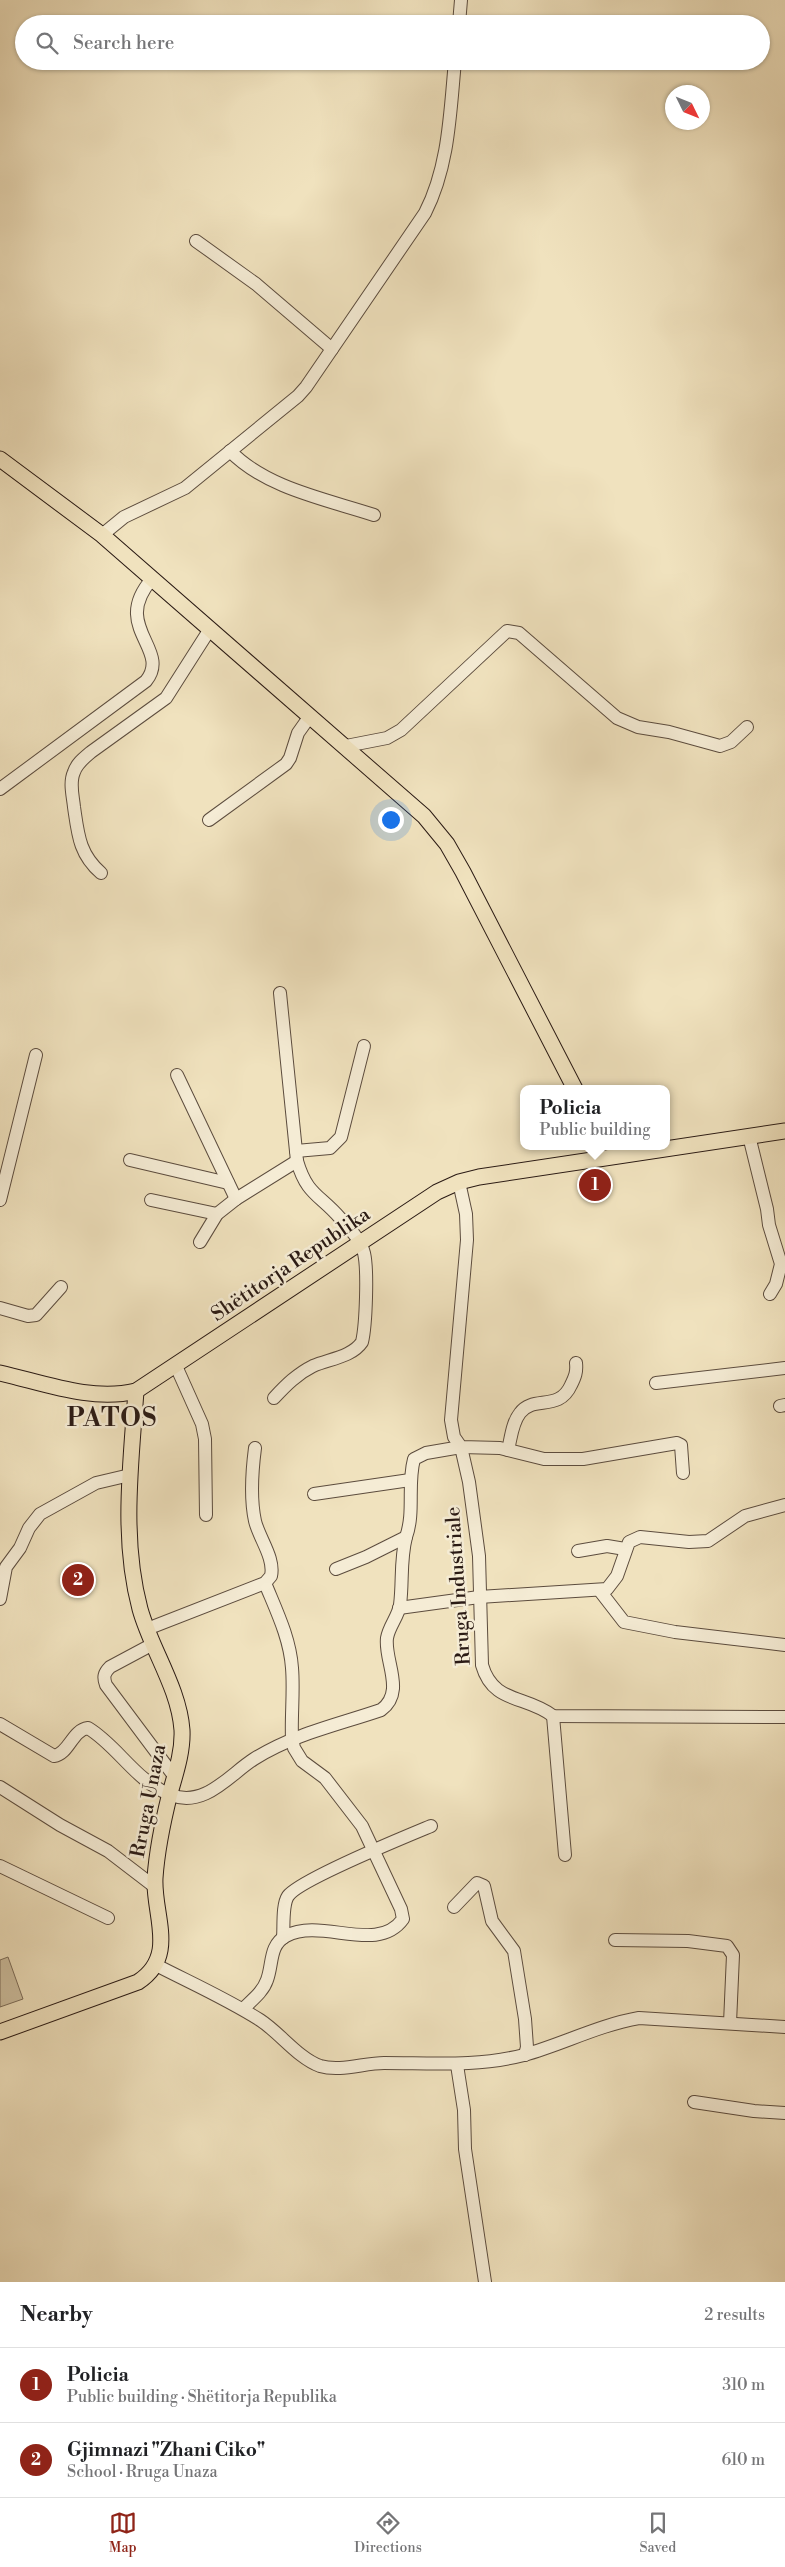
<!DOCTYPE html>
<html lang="en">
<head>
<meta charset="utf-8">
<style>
  body { margin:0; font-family:"Libre Bodoni",serif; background:#f6f6f6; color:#202124 }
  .compass { position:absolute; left:665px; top:85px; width:45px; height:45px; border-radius:50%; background:#fff; box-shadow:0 1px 4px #0004; rotate:133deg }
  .you { position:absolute; left:390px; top:819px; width:18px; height:18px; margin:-12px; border:4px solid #fff; border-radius:50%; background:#1a73e8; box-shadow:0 0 0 8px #1a73e833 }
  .badge { display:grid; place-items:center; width:32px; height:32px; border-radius:50%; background:#8f2418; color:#fff; font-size:16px; font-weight:700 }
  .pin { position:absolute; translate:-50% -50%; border:2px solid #fff; box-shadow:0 1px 5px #0006 }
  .popup { position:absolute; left:520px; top:1085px; width:150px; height:65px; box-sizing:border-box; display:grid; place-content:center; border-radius:10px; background:#fff; filter:drop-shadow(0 1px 4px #0005); font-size:16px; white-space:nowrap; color:#757577 }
  .popup b { font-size:19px; color:#202124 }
  .popup::after { content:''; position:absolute; left:50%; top:100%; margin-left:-10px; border:10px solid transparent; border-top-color:#fff }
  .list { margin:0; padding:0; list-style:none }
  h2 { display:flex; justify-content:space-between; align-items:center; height:65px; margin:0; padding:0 20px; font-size:21px }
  h2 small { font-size:16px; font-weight:400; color:#757577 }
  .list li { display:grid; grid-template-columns:32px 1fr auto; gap:15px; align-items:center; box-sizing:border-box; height:75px; padding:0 20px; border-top:1px solid #e0e0e0 }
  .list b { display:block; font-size:19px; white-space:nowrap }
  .list p { margin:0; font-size:16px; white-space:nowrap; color:#757577 }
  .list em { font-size:16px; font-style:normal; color:#757577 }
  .icon { flex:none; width:28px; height:28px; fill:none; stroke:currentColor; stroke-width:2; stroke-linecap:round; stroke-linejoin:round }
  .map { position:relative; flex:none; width:785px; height:2282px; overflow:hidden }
  .search { position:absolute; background:#fff; box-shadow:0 1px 4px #0004; left:15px; right:15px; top:15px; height:55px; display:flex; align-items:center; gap:12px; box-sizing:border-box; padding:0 18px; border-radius:28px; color:#757577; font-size:19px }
  .sheet { height:215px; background:#fff }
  nav { display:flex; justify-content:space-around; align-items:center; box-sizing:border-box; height:70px; border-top:1px solid #e0e0e0; background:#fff; font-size:14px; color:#757577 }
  nav a { display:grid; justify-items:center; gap:2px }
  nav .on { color:#8f2418 }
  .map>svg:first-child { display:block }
  .green { fill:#cec0a1; stroke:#7c6d5a }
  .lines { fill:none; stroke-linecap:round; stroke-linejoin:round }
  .minor-casing { stroke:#5c4c3e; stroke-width:14 }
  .major-casing { stroke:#2a1a14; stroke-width:17 }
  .minor { stroke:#f5ecd5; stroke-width:12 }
  .major { stroke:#f0e2be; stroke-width:15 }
  .labels { text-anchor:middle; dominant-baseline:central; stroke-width:5; stroke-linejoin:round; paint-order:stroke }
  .street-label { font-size:20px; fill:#2a1a14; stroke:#f5ecd5 }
  .district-label { font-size:25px; font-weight:bold; letter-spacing:1px; fill:#2a1a14; stroke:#f5ecd5 }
</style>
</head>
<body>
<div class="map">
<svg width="785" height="2282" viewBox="0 0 785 2282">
  <rect width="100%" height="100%" fill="#f0e2be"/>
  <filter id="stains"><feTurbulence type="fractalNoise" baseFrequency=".004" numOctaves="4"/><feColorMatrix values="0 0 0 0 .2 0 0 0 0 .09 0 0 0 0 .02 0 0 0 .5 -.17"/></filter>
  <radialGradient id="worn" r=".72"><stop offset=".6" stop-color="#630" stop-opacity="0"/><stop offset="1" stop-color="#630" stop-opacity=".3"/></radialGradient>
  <polygon class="green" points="8,1957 23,1999 0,2007 0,1960"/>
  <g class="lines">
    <defs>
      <g id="minor">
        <polyline points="459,24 461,0"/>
        <polyline points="196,241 256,284 332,349"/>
        <path d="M230,451C266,488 325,499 374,515"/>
        <path d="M102,535L124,517L185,488L298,396L306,387L425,213C449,166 450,113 455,61"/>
        <polyline points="346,746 387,738 401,730 507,631 519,633 617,718 638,727 669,732 720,746 731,742 747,727"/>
        <path d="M0,789L146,681C172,649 110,627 152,579"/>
        <polyline points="209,820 286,764 290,758 298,733 310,716"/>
        <path d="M101,873C79,854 78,834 74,807C73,796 69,783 74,772C77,763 84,758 91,752L166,698L210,629"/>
        <polyline points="177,1075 236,1199"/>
        <polyline points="749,1136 767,1209 769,1225 781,1264 776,1284 770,1294"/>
        <polyline points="296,1151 330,1148 341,1137 364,1046"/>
        <polyline points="130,1160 228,1183"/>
        <polyline points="459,1182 466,1214 467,1240 451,1420 454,1437 461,1447 500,1448 544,1459 583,1459 677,1443 681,1445 683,1473"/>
        <polyline points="0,1200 36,1055"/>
        <polyline points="151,1200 217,1214"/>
        <polyline points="200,1242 217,1214 236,1199 297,1161"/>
        <polyline points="0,1308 28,1316 36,1315 61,1287"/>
        <polyline points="176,1366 202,1424 205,1439 206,1515"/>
        <polyline points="656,1383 785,1368"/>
        <path d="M274,1398C286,1385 297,1374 313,1366C329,1359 352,1357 362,1342C366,1325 368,1270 364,1253C361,1240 349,1228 340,1218C319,1194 307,1195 297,1161L280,993"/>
        <polyline points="780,1406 785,1405"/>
        <path d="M508,1450C511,1438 512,1423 520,1413C533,1395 559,1412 571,1385C575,1377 577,1372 576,1363"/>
        <polyline points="314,1494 410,1480"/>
        <polyline points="578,1551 607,1546 625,1549"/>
        <path d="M336,1569L366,1557L406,1537C415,1512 407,1485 414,1459L426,1453L461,1447L469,1482L479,1556L482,1665C493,1704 526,1695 553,1716L785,1717"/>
        <polyline points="600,1591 624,1622 675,1632 785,1645"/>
        <polyline points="0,1599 6,1567 20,1548 29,1528 40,1514 96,1483 130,1475"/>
        <polyline points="399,1608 479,1597 607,1589 617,1576 629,1542 640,1537 689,1542 708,1541 745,1516 785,1505"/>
        <path d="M147,1629L265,1583L271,1576C275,1558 259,1538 255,1521C250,1498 252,1471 255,1448"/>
        <path d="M153,1644L110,1667C104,1673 103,1677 106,1685L174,1776"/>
        <polyline points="553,1716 565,1855"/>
        <path d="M0,1724L54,1756C69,1754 72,1730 88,1728C118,1746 135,1781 171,1795C205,1808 229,1775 254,1759C294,1734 337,1725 381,1710C406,1692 384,1661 387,1638C389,1626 398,1617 400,1605C403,1582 400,1560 406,1537"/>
        <polyline points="0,1787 60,1825 108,1851 155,1887"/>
        <polyline points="0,1866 108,1918"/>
        <polyline points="454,1907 477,1883 484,1886 492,1921 514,1951 525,2019 527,2047 525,2055"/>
        <path d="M283,1938C284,1926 282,1905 288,1896C299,1880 407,1836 431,1826"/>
        <polyline points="615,1940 688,1941 727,1946 733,1955 730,2023"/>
        <path d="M156,1965C191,1983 227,1999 260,2020C280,2033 298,2058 320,2066C340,2072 364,2063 384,2063C432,2063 477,2067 524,2055C563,2044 599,2025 639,2018L785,2027"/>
        <path d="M243,2009C252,2000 263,1992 267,1980C273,1964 269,1945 286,1936C322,1917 377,1955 403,1919L401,1909L362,1826L325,1778L302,1761L294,1748L292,1738C291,1715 294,1691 292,1668C290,1638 276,1610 265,1583"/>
        <polyline points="457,2065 464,2110 465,2149 485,2282"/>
        <polyline points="694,2102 754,2111 785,2113"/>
      </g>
      <g id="major">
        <polyline points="0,459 102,535 424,816 447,844 463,872 575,1089"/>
        <path d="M0,1373C44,1383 92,1402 136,1391L437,1192L459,1182L479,1177L785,1131"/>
        <path d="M0,2032L138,1982C178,1956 153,1915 155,1878C157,1849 163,1821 170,1793C176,1772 183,1751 182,1730C179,1688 151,1649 140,1609C121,1538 131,1463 136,1391"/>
      </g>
    </defs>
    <use href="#minor" class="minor-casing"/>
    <use href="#major" class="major-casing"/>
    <use href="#minor" class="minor"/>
    <use href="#major" class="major"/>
  </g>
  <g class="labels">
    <g class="street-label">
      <text transform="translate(291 1265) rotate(-34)">Shëtitorja Republika</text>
      <text transform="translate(459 1586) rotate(-94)">Rruga Industriale</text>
      <text transform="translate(149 1801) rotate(-79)">Rruga Unaza</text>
    </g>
    <g class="district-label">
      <text x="112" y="1418">PATOS</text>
    </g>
  </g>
  <rect width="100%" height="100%" filter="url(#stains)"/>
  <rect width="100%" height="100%" fill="url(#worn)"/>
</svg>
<svg class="compass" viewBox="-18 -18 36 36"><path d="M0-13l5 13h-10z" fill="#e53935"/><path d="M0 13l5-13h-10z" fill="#757577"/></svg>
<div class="you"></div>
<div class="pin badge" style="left:595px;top:1185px">1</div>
<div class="popup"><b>Policia</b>Public building</div>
<div class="pin badge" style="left:78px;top:1580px">2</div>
<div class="search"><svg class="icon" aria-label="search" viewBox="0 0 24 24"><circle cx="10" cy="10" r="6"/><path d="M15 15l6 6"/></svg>Search here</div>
</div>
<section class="sheet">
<h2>Nearby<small>2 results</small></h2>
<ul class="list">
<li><span class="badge">1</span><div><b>Policia</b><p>Public building · Shëtitorja Republika</p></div><em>310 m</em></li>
<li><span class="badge">2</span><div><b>Gjimnazi &quot;Zhani Ciko&quot;</b><p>School · Rruga Unaza</p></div><em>610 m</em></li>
</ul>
</section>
<nav>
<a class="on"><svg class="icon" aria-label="map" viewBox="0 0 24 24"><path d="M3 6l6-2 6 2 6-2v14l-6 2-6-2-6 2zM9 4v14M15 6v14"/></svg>Map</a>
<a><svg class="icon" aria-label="directions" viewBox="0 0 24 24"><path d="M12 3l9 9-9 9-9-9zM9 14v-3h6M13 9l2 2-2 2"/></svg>Directions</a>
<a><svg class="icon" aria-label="saved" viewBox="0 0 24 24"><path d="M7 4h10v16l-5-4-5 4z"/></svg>Saved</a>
</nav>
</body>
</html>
